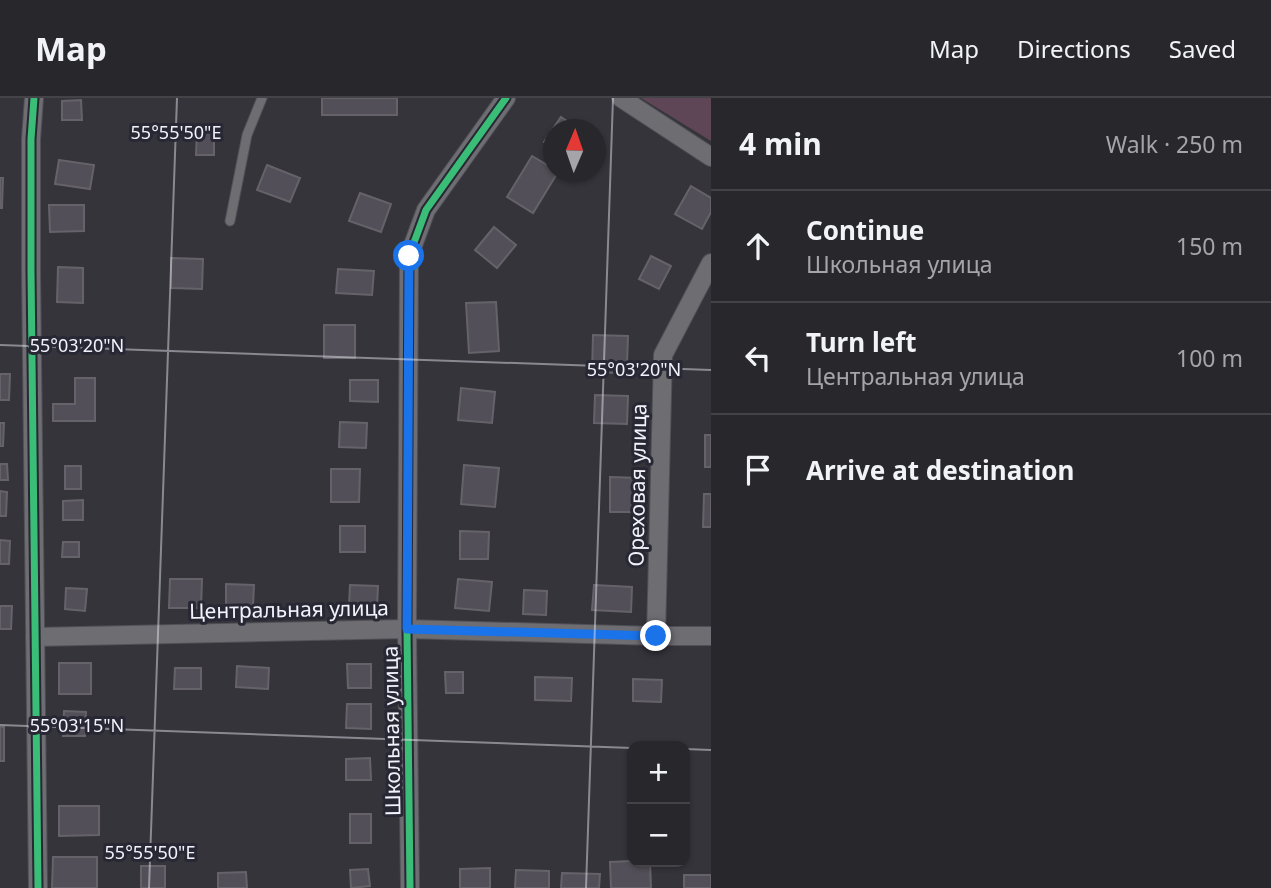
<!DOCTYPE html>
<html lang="en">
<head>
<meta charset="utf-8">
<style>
  body { margin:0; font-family:"Noto Sans",sans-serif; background:#302f34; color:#f1f3f6 }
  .controls { position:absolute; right:21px; bottom:21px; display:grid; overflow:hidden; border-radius:14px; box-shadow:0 2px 5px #0004 }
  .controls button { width:63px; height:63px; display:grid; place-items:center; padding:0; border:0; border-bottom:2px solid #444448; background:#28272c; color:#f1f3f6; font:35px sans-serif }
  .compass { position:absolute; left:543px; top:21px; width:63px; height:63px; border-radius:50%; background:#28272c; box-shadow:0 2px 5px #0004; rotate:2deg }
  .stop { position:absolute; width:21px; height:21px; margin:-16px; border:5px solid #1a73e8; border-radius:50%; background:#fff }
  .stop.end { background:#1a73e8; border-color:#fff; box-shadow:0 2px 7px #0008 }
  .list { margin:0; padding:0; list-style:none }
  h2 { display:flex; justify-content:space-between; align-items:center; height:91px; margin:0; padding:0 28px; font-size:30px }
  h2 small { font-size:23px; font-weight:400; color:#a5a5a9 }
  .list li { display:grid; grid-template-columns:46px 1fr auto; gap:21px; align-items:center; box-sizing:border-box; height:112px; padding:0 28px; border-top:2px solid #444448 }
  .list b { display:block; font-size:26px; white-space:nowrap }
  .list p { margin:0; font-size:23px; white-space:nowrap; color:#a5a5a9 }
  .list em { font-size:23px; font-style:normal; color:#a5a5a9 }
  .icon { flex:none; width:38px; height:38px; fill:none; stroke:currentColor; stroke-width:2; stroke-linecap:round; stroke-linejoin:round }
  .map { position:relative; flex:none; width:711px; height:790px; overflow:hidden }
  header { display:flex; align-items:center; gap:42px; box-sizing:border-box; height:98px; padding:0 35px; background:#28272c; border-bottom:2px solid #444448 }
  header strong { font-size:33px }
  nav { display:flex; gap:38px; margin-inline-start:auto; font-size:24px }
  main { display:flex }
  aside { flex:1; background:#28272c }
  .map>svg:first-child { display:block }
  .green { fill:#5e4656 }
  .building { fill:#524f58; stroke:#656369; stroke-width:2 }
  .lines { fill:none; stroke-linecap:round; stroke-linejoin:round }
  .lane-casing { stroke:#505056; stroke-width:11 }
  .street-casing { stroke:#505056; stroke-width:20 }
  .lane { stroke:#6d6d72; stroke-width:9 }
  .street { stroke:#6d6d72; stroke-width:18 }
  .cycleway-casing { stroke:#282734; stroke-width:11 }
  .cycleway { stroke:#3abd76; stroke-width:7 }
  .route { stroke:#1a73e8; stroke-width:9 }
  .ticks { fill:none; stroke:#f2f2fb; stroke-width:2; stroke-opacity:0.45 }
  .labels { text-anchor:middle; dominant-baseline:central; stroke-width:6; stroke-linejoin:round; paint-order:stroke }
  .street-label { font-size:21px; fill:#f2f2fb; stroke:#282734 }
  .ticks-label { font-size:18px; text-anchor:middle; fill:#f2f2fb; stroke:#282734; stroke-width:6; stroke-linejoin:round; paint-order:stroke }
</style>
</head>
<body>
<header>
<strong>Map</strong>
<nav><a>Map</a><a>Directions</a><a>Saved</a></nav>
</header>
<main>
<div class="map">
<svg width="711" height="790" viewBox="0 0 711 790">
  <rect width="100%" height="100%" fill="#35343b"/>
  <polygon class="green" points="641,0 711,0 711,43"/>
  <g class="building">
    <rect x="322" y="0" width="75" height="17"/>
    <polygon points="81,2 82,22 62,22 62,3"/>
    <polygon points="561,19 579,31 554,32 554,50 544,44"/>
    <polygon points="197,34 214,34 214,57 196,57"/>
    <polygon points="532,58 554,71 554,74 558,74 533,115 507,99"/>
    <polygon points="59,62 94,67 90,91 55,86"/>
    <polygon points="267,67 300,80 290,104 257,92"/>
    <polygon points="0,80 3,80 2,110 0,110"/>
    <polygon points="691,88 711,100 711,114 702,131 675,116"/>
    <polygon points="360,95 391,106 381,134 349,123"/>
    <polygon points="49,107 84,107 84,133 50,134"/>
    <polygon points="494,129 516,147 497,170 475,152"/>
    <polygon points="651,158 671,168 659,191 639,181"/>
    <polygon points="171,160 203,161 202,191 171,190"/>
    <polygon points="58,169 83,170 83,205 57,204"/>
    <polygon points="338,171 374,173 372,197 336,195"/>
    <polygon points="496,204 499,253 469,255 466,205"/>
    <rect x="324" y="227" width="31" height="33"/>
    <polygon points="593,237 628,238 627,266 617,266 616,275 592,274"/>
    <polygon points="0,276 10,276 9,302 0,302"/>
    <polygon points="75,280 95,280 95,323 53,323 53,306 75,306"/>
    <polygon points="350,282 378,282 378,304 350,303"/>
    <polygon points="461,290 495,294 492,325 458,322"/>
    <polygon points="595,297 628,298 627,326 594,325"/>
    <polygon points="340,324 367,325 366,350 339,349"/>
    <polygon points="0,325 4,325 3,348 0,348"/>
    <rect x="705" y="337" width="6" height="32"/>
    <polygon points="0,366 7,366 8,382 0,382"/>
    <polygon points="464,367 499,370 495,409 461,406"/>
    <rect x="65" y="368" width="16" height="23"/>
    <polygon points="331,371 360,371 359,404 331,404"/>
    <polygon points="610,379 640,380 640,414 610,414"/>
    <polygon points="0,393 7,394 6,418 0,418"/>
    <polygon points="704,396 711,396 711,429 703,429"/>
    <polygon points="83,402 83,422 63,422 63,403"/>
    <rect x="340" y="428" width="25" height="26"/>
    <polygon points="460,433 489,434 488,461 460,461"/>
    <polygon points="0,442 10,443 9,466 0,466"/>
    <polygon points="63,444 79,444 79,459 62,459"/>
    <polygon points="170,481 202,481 201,510 169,510"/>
    <polygon points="458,481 492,484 489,513 455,510"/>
    <polygon points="226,486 254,487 253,508 226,508"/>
    <polygon points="350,487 378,488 377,509 349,508"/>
    <polygon points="594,487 632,489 631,514 592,512"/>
    <polygon points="66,490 87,491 85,513 65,511"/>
    <polygon points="524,492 547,493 546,517 523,516"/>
    <polygon points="0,508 12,508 11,531 0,531"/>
    <rect x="59" y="565" width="32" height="31"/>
    <polygon points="347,566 371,566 371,590 348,590"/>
    <polygon points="237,568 269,570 268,591 236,589"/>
    <polygon points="175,570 201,570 201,591 174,591"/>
    <polygon points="445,574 463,574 463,595 446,595"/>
    <polygon points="535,579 572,580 571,603 535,602"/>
    <polygon points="633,581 662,582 661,604 633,603"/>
    <polygon points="347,606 371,606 371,631 346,630"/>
    <polygon points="64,613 86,614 85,638 63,638"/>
    <rect x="0" y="629" width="4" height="34"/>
    <polygon points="370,660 371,682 346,682 346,661"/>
    <polygon points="59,708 99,708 99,737 59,738"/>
    <rect x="350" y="716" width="21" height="29"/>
    <polygon points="53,759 97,759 97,790 52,790"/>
    <polygon points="632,763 650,764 651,790 611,790 610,764"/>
    <rect x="141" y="768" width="24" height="22"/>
    <polygon points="490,770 490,790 460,790 460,771"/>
    <polygon points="368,771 370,788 351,790 350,772"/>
    <polygon points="516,772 549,773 549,790 515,790"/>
    <polygon points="246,774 247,790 218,790 218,775"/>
    <polygon points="562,775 600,776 599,790 561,790"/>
    <rect x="684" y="777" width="27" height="13"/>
  </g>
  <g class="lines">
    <defs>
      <polyline id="lane" points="230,123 247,37 262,0"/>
      <g id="street">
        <polyline points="34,0 31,41 31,172 38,790"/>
        <polyline points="621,0 711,59"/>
        <polyline points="656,538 663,257 711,165"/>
        <polyline points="35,539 407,531 656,538 711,538"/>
        <polyline points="410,790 407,531 409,158 426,112 506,0"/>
      </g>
    </defs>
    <use href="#lane" class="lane-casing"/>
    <use href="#street" class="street-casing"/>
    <use href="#lane" class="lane"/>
    <use href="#street" class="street"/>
    <defs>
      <g id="cycleway">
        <polyline points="34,0 31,41 31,172 38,790"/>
        <polyline points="410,790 407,531 409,158 426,112 506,0"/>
      </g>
    </defs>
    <use href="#cycleway" class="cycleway-casing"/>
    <use href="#cycleway" class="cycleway"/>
  </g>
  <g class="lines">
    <polyline class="route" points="409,158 407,531 656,538"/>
  </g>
  <path class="ticks" d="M0,247L711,272M0,627L632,650M685,651L711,652M149,790L177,0M586,790L613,0"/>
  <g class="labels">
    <g class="street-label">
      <text transform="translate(637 387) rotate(-89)">Ореховая улица</text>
      <text transform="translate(289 511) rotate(-1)">Центральная улица</text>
      <text transform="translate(391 633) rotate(-91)">Школьная улица</text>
    </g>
  </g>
  <g class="ticks-label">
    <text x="176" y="41">55°55'50"E</text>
    <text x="77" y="254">55°03'20"N</text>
    <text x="634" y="278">55°03'20"N</text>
    <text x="77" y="634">55°03'15"N</text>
    <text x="150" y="761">55°55'50"E</text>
  </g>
</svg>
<div class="controls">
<button>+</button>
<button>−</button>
</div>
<svg class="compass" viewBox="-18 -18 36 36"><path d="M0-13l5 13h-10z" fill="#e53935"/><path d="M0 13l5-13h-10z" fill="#a5a5a9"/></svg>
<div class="stop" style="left:409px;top:158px"></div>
<div class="stop end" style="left:656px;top:538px"></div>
</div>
<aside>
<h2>4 min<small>Walk · 250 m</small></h2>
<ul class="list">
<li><svg class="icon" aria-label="ahead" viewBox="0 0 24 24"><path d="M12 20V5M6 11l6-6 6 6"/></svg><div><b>Continue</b><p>Школьная улица</p></div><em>150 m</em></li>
<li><svg class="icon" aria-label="left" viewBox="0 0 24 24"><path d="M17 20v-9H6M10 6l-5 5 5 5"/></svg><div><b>Turn left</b><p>Центральная улица</p></div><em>100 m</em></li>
<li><svg class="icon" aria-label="arrive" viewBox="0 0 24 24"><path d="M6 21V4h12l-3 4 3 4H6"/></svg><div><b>Arrive at destination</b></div></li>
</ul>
</aside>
</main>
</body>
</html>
